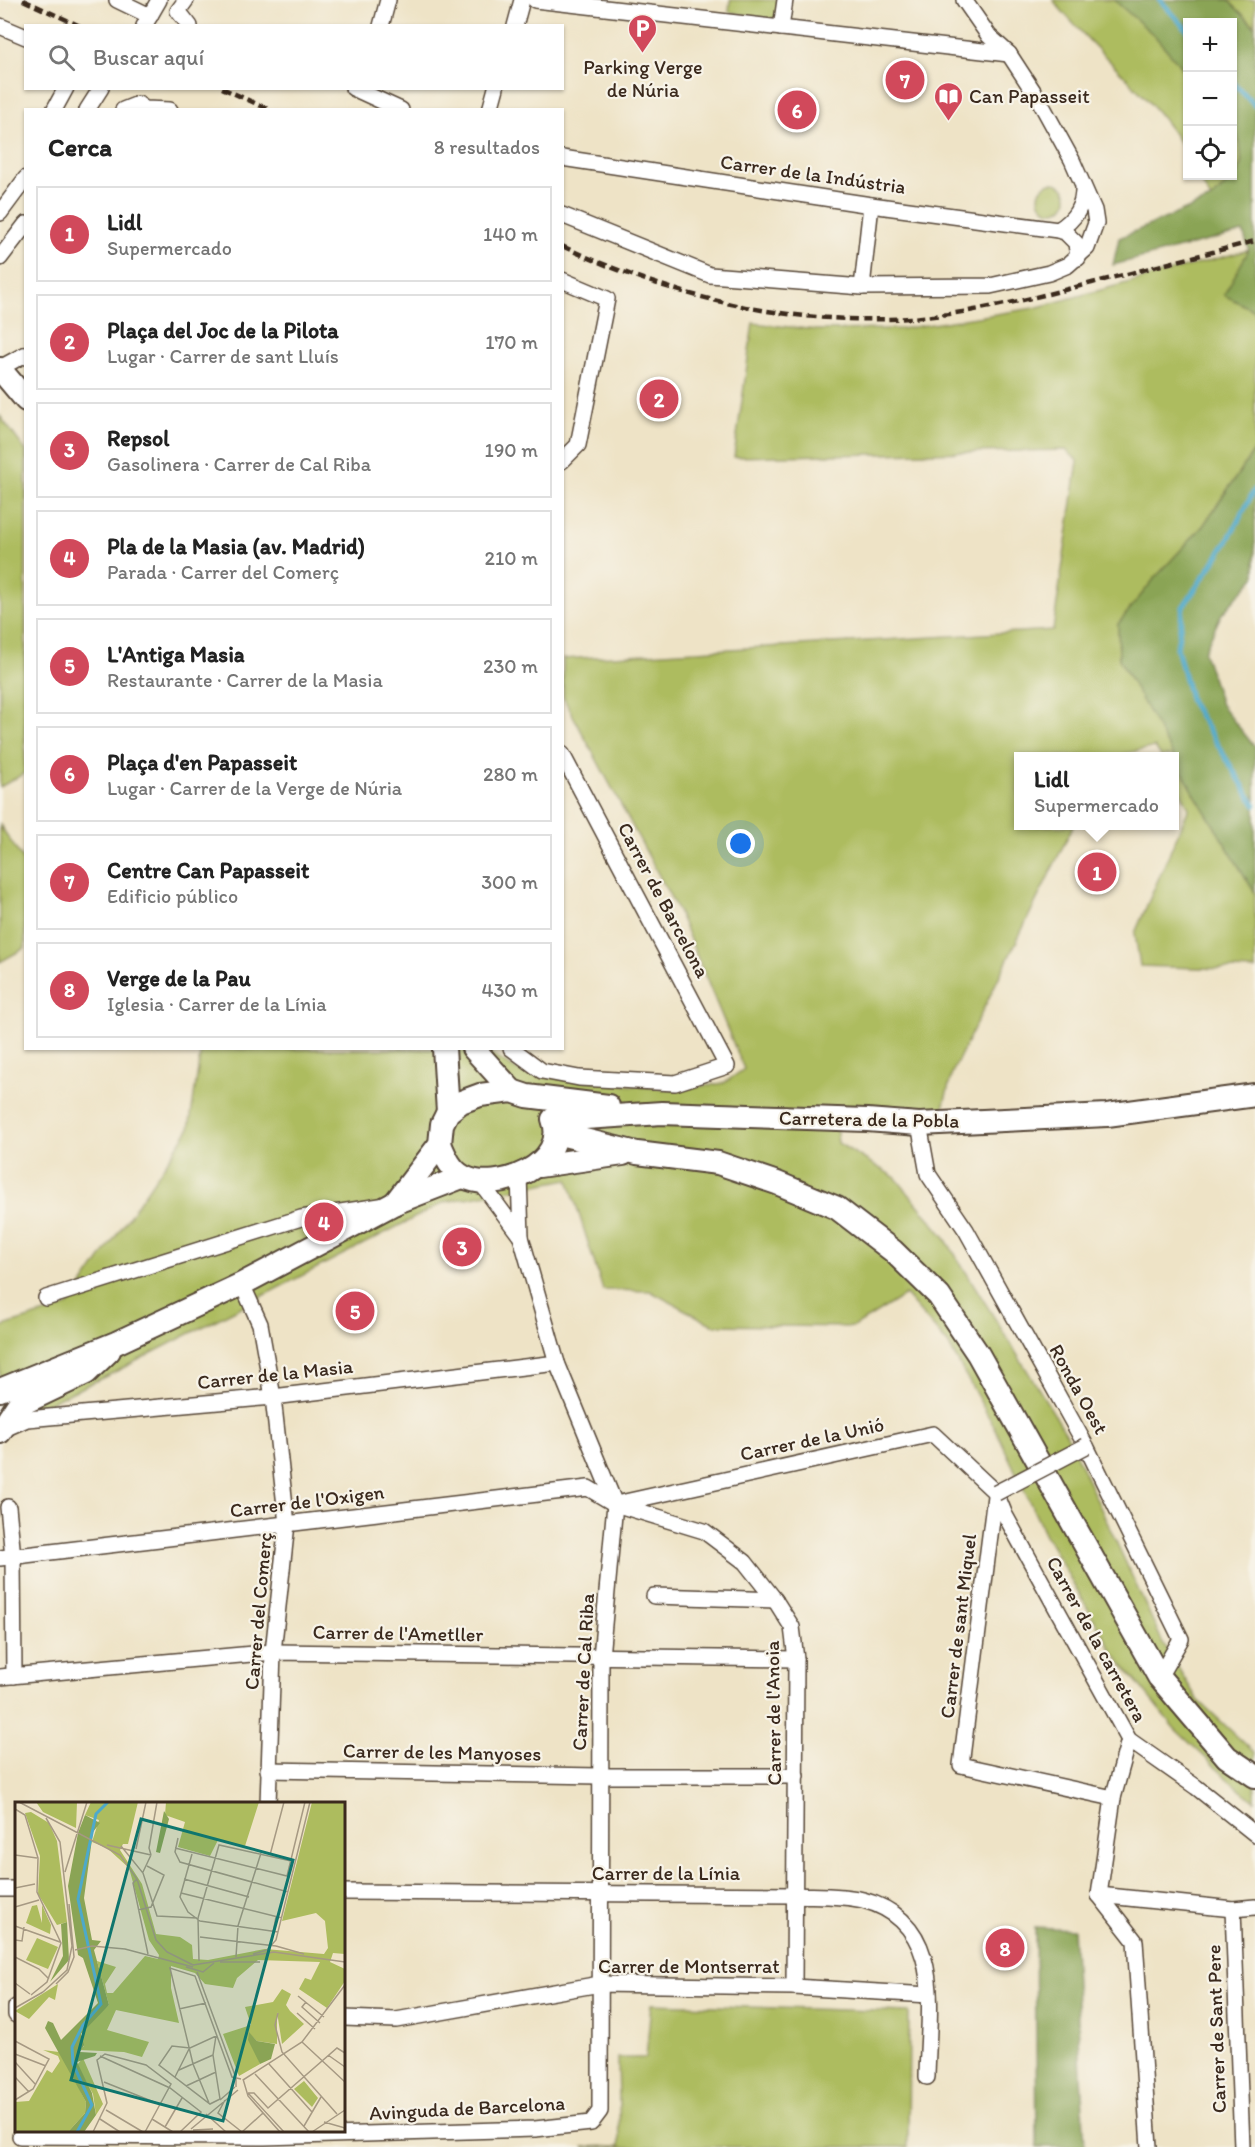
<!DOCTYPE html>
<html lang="es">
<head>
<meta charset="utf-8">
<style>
  body { margin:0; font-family:Itim,sans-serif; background:#f2f2f2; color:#222 }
  .controls { position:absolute; right:18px; top:18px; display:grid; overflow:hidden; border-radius:0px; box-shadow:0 2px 4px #0004 }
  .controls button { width:54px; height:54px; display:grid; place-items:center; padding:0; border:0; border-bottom:2px solid #e0e0e0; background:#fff; color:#222; font:30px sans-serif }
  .you { position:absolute; left:741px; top:844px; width:21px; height:21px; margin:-15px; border:4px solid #fff; border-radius:50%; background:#1a73e8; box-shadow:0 0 0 9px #1a73e833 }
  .badge { display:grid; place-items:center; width:39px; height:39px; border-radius:50%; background:#d1495b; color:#fff; font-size:20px; font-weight:700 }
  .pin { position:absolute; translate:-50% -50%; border:3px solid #fff; box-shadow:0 2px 6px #0006 }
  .popup { position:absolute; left:1014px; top:752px; width:165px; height:78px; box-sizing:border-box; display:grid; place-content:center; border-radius:0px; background:#fff; filter:drop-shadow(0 2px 4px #0005); font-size:20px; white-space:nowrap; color:#767676 }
  .popup b { font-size:22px; color:#222 }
  .popup::after { content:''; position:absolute; left:50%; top:100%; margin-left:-12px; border:12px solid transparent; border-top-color:#fff }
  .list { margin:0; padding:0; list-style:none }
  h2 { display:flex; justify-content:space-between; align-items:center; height:78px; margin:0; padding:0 24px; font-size:26px }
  h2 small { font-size:20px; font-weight:400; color:#767676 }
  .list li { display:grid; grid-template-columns:39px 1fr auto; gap:18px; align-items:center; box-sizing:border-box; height:96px; margin:0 12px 12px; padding:0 12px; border:2px solid #e0e0e0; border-radius:0px }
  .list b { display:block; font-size:22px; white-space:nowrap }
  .list p { margin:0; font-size:20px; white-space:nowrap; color:#767676 }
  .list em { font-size:20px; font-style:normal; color:#767676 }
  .icon { flex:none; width:33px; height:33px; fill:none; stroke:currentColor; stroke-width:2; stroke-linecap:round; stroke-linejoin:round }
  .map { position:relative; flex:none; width:1255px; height:2147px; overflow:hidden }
  .search { position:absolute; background:#fff; box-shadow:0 2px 4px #0004; left:24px; top:24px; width:540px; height:66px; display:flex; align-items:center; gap:15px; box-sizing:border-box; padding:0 21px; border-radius:0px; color:#767676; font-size:22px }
  .panel { position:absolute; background:#fff; box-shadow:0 2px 4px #0004; left:24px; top:108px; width:540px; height:942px; border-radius:0px }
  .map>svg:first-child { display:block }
  .green { fill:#adbc5e; stroke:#74733e; stroke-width:1.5 }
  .forest { fill:#8aa455; stroke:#62673a; stroke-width:1.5 }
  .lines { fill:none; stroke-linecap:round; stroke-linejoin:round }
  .stream { stroke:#4da9cb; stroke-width:5 }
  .street-casing { stroke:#564637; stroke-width:18 }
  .secondary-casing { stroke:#564637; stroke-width:26 }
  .street { stroke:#fff; stroke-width:15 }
  .secondary { stroke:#fff; stroke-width:22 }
  .rail { stroke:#3b2a1e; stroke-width:4.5; stroke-dasharray:9 4.5; stroke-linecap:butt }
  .street-bridge-casing { stroke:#564637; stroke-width:18; stroke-linecap:butt }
  .street-bridge { stroke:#fff; stroke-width:15 }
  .labels { text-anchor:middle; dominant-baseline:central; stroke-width:4.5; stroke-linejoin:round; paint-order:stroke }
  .poi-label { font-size:20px; fill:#3b2a1e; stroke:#f7f3e8 }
  .street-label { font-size:20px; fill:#3b2a1e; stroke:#f7f3e8 }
  .inset-river { fill:none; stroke:#4da9cb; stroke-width:3 }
  .inset-road { fill:none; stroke:#a69983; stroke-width:1.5 }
  .view { fill:#0f766e; fill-opacity:0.15; stroke:#0f766e; stroke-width:3 }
  .inset-edge { fill:none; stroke:#3b2a1e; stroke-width:3 }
</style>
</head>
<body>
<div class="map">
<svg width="1255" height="2147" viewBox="0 0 1255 2147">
  <rect width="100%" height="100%" fill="#f7f3e8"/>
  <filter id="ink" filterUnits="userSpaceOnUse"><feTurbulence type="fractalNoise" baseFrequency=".0167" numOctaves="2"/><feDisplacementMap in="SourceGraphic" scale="12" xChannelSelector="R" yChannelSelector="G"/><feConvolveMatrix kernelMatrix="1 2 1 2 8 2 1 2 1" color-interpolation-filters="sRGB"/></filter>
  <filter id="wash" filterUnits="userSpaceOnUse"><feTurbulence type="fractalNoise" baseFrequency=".008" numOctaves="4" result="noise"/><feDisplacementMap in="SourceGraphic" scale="24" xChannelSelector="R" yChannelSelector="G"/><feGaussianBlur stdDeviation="1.35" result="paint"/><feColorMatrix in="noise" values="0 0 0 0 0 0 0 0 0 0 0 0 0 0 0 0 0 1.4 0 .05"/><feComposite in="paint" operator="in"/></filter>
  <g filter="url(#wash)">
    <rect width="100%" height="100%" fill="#eee3c6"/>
    <g class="green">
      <polygon points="730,0 779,0 776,20 729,12"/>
      <path d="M1053,0H1114L1154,35L1187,73V155C1157,98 1094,52 1053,0Z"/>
      <polygon points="1228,0 1255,0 1255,27 1254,25"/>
      <path d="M1233,125C1253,161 1238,176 1211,199L1198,176H1232Z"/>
      <circle cx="1053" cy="197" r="14"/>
      <polygon points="1249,250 1224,295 1255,311 1255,449 1203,526 1155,578 1118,624 1119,659 1175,756 1161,756 1155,747 1114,756 1019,756 1019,826 1073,826 952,1073 943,1108 834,1107 838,1143 896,1178 943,1235 1066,1433 1162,1641 1197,1699 1255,1753 1255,1801 1240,1790 1175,1729 1114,1654 1045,1535 996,1430 948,1344 905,1295 854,1327 713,1325 650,1291 603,1290 568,1179 445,1202 115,1372 36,1409 0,1421 0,1327 68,1306 189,1129 201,1049 482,1049 524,1074 673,1090 724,1083 744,1069 678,911 563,697 563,659 1053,630 1078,461 1066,450 734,457 753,323 817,330 901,329 1034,308"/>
      <polygon points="0,416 26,451 25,773 0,787"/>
      <polygon points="1175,757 1255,893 1255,970 1140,966 1135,933 1189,808 1175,782"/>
      <polygon points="0,825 25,863 25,948 0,962"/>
      <polygon points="651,2004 909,2012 908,2147 583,2147 620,2146 618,2058 646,2058"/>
    </g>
    <g class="forest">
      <polygon points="1114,0 1228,0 1255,27 1255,311 1224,295 1249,250 1243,232 1113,265 1119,238 1211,199 1235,177 1242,165 1240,143 1233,125 1232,22 1188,22 1187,73 1154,35"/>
      <polygon points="1255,449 1255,577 1221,615 1204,652 1221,705 1255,747 1255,893 1197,798 1119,659 1118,624 1155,578 1203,526"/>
      <polygon points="1035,1927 1073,1929 1085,2147 1037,2147"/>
    </g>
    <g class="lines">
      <g class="stream">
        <polyline points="1160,0 1188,31"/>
        <polyline points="1232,81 1255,106"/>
        <polyline points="1255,489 1227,542 1183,607 1177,648 1191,702 1255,805"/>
      </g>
    </g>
  </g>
  <g filter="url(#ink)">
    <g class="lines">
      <defs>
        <g id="street">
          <polyline points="117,0 150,16"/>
          <polyline points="186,0 178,11 190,26"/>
          <polyline points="535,0 1009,54"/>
          <polyline points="0,26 26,37"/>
          <polyline points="144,26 159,0"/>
          <polyline points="381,26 388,0"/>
          <polyline points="515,26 522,0"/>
          <polyline points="781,28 785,0"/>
          <polyline points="353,88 401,110"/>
          <polyline points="54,110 66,88"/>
          <polyline points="87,110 101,88"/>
          <polyline points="123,110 138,104 145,109 170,110"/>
          <polyline points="490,110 496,88"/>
          <polyline points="562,158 871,205 1058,230 1065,232 1076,243 1078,258"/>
          <polyline points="0,213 26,178"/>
          <polyline points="562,215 710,275 862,287 990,286 1049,273 1068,265 1087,248 1096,223 1094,210 1072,160 1039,100 1009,54 989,36 964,0"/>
          <path d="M1058,230C1075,220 1084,206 1083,186"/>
          <polyline points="0,258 26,224"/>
          <polyline points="562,280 607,299 578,445 562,461"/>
          <polyline points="862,287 871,205"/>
          <polyline points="0,368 24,355 26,357"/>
          <polyline points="511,1048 542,1071 579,1078 675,1083 727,1066 562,754"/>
          <polyline points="919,1124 928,1174 966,1230 1086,1446 1181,1639 1159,1677"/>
          <polyline points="481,1183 521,1237"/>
          <polyline points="242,1284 260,1324 273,1397 287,1524 273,1652 268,1804"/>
          <polyline points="46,1298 301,1218 380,1206"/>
          <polyline points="2,1430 27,1419 273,1397 557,1363"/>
          <polyline points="995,1496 961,1765 1113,1798"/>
          <polyline points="616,1504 933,1434 996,1493 1005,1515 1129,1740 1196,1787 1255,1834"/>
          <polyline points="8,1507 13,1557 14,1676"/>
          <polyline points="0,1558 588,1488 615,1504 704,1531 745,1562 775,1600 792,1627 796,1659 794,1987"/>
          <polyline points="654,1596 775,1600"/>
          <polyline points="0,1677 273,1652 796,1659"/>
          <polyline points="268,1770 599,1776 796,1776"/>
          <polyline points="0,1889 16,1889"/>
          <path d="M344,1892L795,1895C816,1896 842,1895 863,1900C947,1922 928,2011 927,2077"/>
          <polyline points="1099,1895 1135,1941 1149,2147"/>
          <polyline points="1099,1895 1113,1798 1129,1740"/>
          <polyline points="1099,1895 1233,1909 1255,1907"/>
          <polyline points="1233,1909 1242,2147"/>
          <polyline points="16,2007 16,2015"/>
          <polyline points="344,2018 396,2020 600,1984 794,1987 929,1995"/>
          <polyline points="20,2136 264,2137 535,2129 591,2123 600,2111 601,1657 615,1504 557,1363 521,1237 519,1175"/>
        </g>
        <g id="secondary">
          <polyline points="0,369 26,400"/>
          <polyline points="444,1048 448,1112"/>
          <polyline points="473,1048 512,1091"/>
          <polyline points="554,1120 662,1113 867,1120 919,1124 1107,1115 1255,1095"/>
          <polyline points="556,1133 637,1153 718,1163 777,1183 837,1208 893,1251 939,1296 978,1354 1159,1677 1227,1757 1255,1776"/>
          <path d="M440,1144C445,1156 451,1171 464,1177C497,1194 570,1164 553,1119"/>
          <polyline points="539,1166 623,1154"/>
          <polyline points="395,1203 440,1144 442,1124 448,1112 461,1102 480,1095 512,1091 527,1096 608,1106"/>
          <polyline points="0,1390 116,1343 242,1284 395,1203 462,1177"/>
          <polyline points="0,1432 17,1406 86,1373 109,1351"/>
        </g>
      </defs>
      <use href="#street" class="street-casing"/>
      <use href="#secondary" class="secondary-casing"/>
      <use href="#street" class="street"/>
      <use href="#secondary" class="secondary"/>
      <g class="rail">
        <polyline points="23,0 80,26"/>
        <polyline points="222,88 270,110"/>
        <path d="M562,246C672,297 788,326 910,318C972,314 1032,298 1092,283C1146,269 1201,255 1255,241"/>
      </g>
      <defs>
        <polyline id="street-bridge" points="996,1493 1086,1446"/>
      </defs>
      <use href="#street-bridge" class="street-bridge-casing"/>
      <use href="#street-bridge" class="street-bridge"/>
    </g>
  </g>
  <defs>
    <symbol id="parking-pin" viewBox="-11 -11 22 30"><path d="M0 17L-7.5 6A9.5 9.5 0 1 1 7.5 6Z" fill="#d1495b" stroke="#f7f3e8"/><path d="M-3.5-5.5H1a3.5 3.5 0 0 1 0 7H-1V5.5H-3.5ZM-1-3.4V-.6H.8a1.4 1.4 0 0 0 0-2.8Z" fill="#fff"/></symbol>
    <symbol id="library-pin" viewBox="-11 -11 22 30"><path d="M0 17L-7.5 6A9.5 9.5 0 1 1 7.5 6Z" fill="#d1495b" stroke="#f7f3e8"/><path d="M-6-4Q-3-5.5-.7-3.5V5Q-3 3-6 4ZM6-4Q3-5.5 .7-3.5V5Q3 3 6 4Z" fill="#fff"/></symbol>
  </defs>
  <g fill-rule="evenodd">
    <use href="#parking-pin" x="626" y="12" width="33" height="45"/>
    <use href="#library-pin" x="932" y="80" width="33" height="45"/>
  </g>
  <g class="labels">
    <g class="poi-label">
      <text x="643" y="67">Parking Verge<tspan x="643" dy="23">de Núria</tspan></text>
      <text x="969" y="96" text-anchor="start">Can Papasseit</text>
    </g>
    <g class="street-label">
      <text transform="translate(813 174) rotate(8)">Carrer de la Indústria</text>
      <text transform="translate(664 900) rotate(62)">Carrer de Barcelona</text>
      <text transform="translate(869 1119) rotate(1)">Carretera de la Pobla</text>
      <text transform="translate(275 1374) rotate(-6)">Carrer de la Masia</text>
      <text transform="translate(1079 1389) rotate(61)">Ronda Oest</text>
      <text transform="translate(812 1439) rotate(-12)">Carrer de la Unió</text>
      <text transform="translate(307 1501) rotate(-7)">Carrer de l'Oxigen</text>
      <text transform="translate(258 1611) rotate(-85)">Carrer del Comerç</text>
      <text transform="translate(958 1626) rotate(-83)">Carrer de sant Miquel</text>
      <text transform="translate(398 1633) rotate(1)">Carrer de l'Ametller</text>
      <text transform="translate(1097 1639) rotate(61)">Carrer de la carretera</text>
      <text transform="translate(583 1672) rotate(-87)">Carrer de Cal Riba</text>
      <text transform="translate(773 1713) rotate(-91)">Carrer de l'Anoia</text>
      <text transform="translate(442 1752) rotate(1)">Carrer de les Manyoses</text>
      <text x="666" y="1873">Carrer de la Línia</text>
      <text x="689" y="1966">Carrer de Montserrat</text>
      <text transform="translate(1216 2029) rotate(-92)">Carrer de Sant Pere</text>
      <text transform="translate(467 2108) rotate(-3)">Avinguda de Barcelona</text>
    </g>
  </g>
  <g transform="translate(15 1802)">
    <rect width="330" height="330" fill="#eee3c6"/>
    <path d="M21,0H62L61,26L28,10ZM76,0H123L113,42H108L105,48L127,82L141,132L165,135L177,143L178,157L193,158L250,147L309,152L313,146L310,119L301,111L267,119L297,0H330V152L318,151L315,160L330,167V179L312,206L284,187L290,176L296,178L305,160L243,158L222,176L218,186L190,182L180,171L156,164V186L164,221L101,208L92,228L134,240L127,255L109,250L65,248L69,244L65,240L69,225L94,203L82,159L101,165L90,182L92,191H98L130,154L143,157L144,153L134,138L114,66L92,46L77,40L84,18L70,13ZM151,0H244L230,44L203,38L195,54L163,45L170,20L150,13ZM16,10L34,21L42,39L52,120L42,123L23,92L25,54L10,11ZM22,103L27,121V103L36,123L35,132L11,121L17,104ZM22,136L43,145L33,167L11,158ZM43,182L40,198L34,195L14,217L0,209ZM267,187L276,192L271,203L275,209L289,222L267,242L262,210V242L242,239L234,231L245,262L224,274L208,232L236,223L230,205L258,200ZM28,248L44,250L49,257L71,300L70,311L53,330H0V300L14,299L32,268L37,271L45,259L43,254ZM68,256L88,302L81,313L78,292L62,263ZM289,279L303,296L297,305L279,287Z" fill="#adbc5e"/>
    <path d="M149,9L154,17L145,51L141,50ZM70,13L85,21L78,30L69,96L77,138L86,139L79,148L94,203L66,232L69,243L65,250L82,251L80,254L62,260L77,291L81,313L69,330H53L70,311L71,300L30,226L33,219L38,221L46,238L83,201L68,156L63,153L53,84L63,31ZM52,120L54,158L35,180L48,154L46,122ZM234,230L242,239L260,242L256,257L245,262L233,238Z" fill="#8aa455"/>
    <path class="inset-river" d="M62,330L77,303L58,262L57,245L68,223L86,202L63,97L81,12L93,0"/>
    <path class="inset-road" d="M4,0L105,53L122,77L141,138L152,150L178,163M0,7L10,13L23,56L22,90L46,141L32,180L16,193M163,36L160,50L165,60L273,90M92,43L136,53M106,44L128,71L142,114L182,116M160,46L272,74L290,0M121,47L131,0M177,52L165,95L173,110L185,119L263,130M0,53L22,56M136,53L134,46L142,0M255,53L269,0M50,70L72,0M128,70L136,53M122,77L118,81L133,152M169,77L234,95M0,86L20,82M166,91L267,116M0,105L24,98M123,108L136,105L149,73L132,64M0,124L45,140M185,135L261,144M257,136L261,115M0,138L7,139L9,125M261,144L289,152M60,148L77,144L110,147L178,165M238,152L252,148L261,138L295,0M0,155L24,167L34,177M221,155L223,124L246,51M184,159L183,116L204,43L276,59M205,160H245M178,163L259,150L330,160M171,165L188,170L199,161M182,170L221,276V285M0,181L15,192M41,182L53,170L59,155L54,102M28,190L52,168L57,144L45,40L31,16M283,194L309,215M291,200L287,205L305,221M0,206L28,190M164,207L191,201M263,211L260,223L267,250L322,312M282,211L300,227M201,234L198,253L205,297L195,302L144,263L157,244L175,246ZM0,239L34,257L18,287L0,298M287,240L330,280M0,252L31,264M313,253L330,265M85,254L155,286L186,310L165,330M0,260L21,283M254,262L297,310M164,268L198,253M240,272L294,330M0,275L14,290M160,275L174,247M228,277L233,294L265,330M228,278L287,240L330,183M89,280L144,302M171,284L201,270M233,291H239L253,306L322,246L330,251M233,291L269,330M205,298L220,285M210,298L203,311L227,330M194,301L178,262L155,166L180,174L217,275L226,277M91,308L128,330M191,312L211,330M85,317L105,330M137,317L158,330M309,320L330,326M289,324L306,295M150,325L167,296M176,327L223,288M178,328L198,327M78,330L92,301L82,258L90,252L131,263L156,282L130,330M227,330L248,311M297,330L330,308"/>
    <path class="view" d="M126,17L278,58L208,319L56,278Z"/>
    <rect width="330" height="330" class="inset-edge"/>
  </g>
</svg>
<div class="controls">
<button>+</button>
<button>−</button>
<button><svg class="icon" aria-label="locate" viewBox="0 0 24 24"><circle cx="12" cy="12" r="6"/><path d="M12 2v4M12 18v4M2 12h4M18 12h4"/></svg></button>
</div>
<div class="you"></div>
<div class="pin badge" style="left:1097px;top:872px">1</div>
<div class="popup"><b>Lidl</b>Supermercado</div>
<div class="pin badge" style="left:659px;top:399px">2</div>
<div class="pin badge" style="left:462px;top:1247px">3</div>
<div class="pin badge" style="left:324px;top:1222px">4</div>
<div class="pin badge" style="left:355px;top:1311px">5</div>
<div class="pin badge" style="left:797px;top:110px">6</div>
<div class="pin badge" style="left:905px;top:80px">7</div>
<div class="pin badge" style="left:1005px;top:1948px">8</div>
<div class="search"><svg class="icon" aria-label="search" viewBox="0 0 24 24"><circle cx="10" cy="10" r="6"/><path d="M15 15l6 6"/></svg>Buscar aquí</div>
<section class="panel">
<h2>Cerca<small>8 resultados</small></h2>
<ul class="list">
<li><span class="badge">1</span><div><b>Lidl</b><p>Supermercado</p></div><em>140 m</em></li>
<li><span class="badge">2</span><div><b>Plaça del Joc de la Pilota</b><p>Lugar · Carrer de sant Lluís</p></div><em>170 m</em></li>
<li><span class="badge">3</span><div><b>Repsol</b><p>Gasolinera · Carrer de Cal Riba</p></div><em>190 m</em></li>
<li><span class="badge">4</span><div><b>Pla de la Masia (av. Madrid)</b><p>Parada · Carrer del Comerç</p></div><em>210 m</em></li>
<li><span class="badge">5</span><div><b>L'Antiga Masia</b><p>Restaurante · Carrer de la Masia</p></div><em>230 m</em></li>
<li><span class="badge">6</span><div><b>Plaça d'en Papasseit</b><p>Lugar · Carrer de la Verge de Núria</p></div><em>280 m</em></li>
<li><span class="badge">7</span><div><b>Centre Can Papasseit</b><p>Edificio público</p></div><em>300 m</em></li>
<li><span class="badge">8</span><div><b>Verge de la Pau</b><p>Iglesia · Carrer de la Línia</p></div><em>430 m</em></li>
</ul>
</section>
</div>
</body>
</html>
